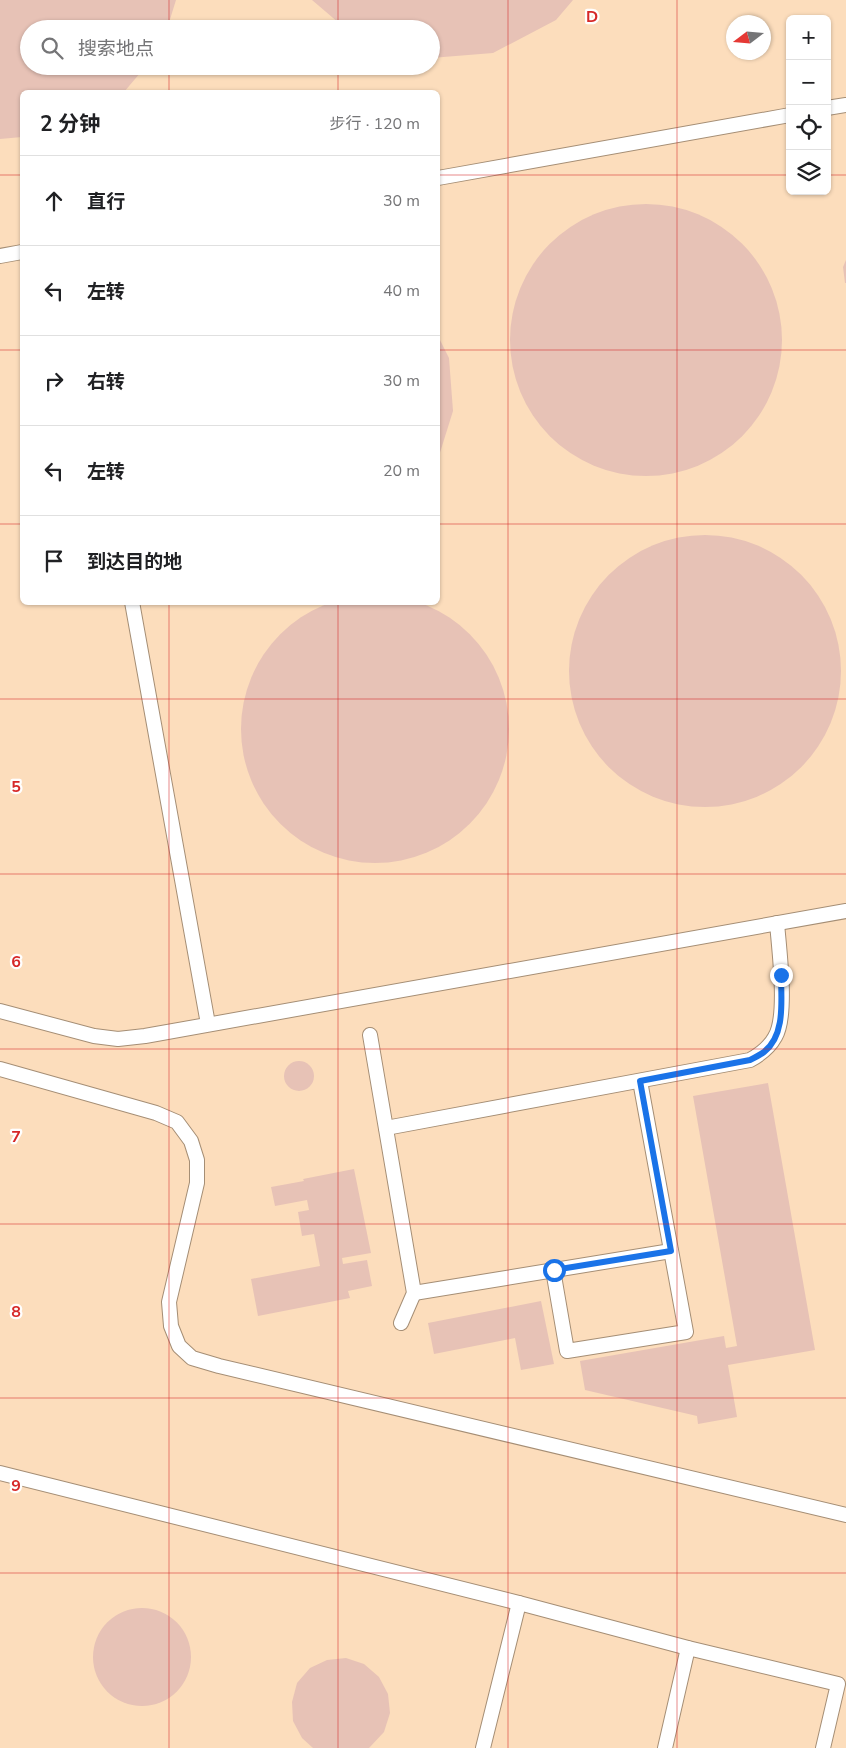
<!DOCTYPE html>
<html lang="zh">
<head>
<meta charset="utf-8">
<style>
  body { margin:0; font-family:"Nunito Sans","Noto Sans SC",sans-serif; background:#f2f2f2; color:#202124 }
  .controls { position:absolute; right:15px; top:15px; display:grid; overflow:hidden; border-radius:8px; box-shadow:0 1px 4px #0004 }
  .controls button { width:45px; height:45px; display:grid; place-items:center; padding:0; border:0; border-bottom:1px solid #e0e0e0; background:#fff; color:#202124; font:25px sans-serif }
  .compass { position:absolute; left:726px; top:15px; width:45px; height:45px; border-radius:50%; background:#fff; box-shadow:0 1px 4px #0004; rotate:254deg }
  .stop { position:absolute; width:15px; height:15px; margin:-11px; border:4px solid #1a73e8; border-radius:50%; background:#fff }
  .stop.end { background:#1a73e8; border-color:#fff; box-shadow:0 1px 5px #0008 }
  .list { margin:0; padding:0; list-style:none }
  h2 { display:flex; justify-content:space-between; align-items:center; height:65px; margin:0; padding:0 20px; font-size:21px }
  h2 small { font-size:16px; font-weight:400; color:#757577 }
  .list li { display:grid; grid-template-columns:32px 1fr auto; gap:15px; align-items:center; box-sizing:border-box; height:90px; padding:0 20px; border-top:1px solid #e0e0e0 }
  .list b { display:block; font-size:19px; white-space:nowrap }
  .list em { font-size:16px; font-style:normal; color:#757577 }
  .icon { flex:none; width:28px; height:28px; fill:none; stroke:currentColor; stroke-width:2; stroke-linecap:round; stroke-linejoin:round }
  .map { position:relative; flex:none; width:846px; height:1748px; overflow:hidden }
  .search { position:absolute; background:#fff; box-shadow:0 1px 4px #0004; left:20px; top:20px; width:420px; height:55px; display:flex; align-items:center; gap:12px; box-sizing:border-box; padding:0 18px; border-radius:28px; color:#757577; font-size:19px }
  .panel { position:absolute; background:#fff; box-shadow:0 1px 4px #0004; left:20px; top:90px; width:420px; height:515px; border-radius:8px }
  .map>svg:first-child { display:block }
  .built { fill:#fcddbc; fill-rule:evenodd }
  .building { fill:#e7c2b6 }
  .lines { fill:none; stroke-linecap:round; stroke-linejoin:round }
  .service-casing { stroke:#a58e75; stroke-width:16 }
  .service { stroke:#fff; stroke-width:14 }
  .route { stroke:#1a73e8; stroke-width:6 }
  .grid { fill:none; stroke:#d62828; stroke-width:1; stroke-opacity:0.55 }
  .grid-label { font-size:16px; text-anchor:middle; font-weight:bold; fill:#d62828; stroke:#fff; stroke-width:4.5; stroke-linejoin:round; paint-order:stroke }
</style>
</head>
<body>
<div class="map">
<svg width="846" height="1748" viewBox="0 0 846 1748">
  <rect width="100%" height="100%" fill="#fbecdc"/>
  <path class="built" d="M0,0H846V1748H0ZM790,19H827V191H790ZM734,22H764V52H734ZM29,29H431V66H29ZM22,92H438V602H22Z"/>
  <g class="building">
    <polygon points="0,0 176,0 167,29 29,29 29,66 146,66 124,92 22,92 22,137 0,139"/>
    <polygon points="312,0 573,0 556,20 493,53 431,58 431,29 346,29"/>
    <circle cx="646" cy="340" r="136"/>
    <polygon points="846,260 846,283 845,283 843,267"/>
    <polygon points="438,336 449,358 453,411 438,459"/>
    <circle cx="705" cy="671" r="136"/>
    <circle cx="375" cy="729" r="134"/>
    <circle cx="299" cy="1076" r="15"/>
    <polygon points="768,1083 815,1350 728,1365 737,1417 698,1424 697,1416 585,1390 580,1361 724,1336 726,1348 737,1346 693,1096"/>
    <polygon points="354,1169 371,1253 342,1258 343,1264 367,1260 372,1286 348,1291 350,1298 258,1316 251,1279 320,1266 314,1234 302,1236 298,1212 309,1210 307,1200 275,1206 271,1187 304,1181 303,1179"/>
    <polygon points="541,1301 554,1364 521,1370 515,1338 434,1354 428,1323"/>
    <circle cx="142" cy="1657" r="49"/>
    <polygon points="346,1658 364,1664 379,1677 388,1694 390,1713 384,1732 369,1748 313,1748 302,1738 293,1721 292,1702 297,1683 310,1668 327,1660"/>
  </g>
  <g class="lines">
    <defs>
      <g id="service">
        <polyline points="827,108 846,105"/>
        <polyline points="438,178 790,115"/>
        <polyline points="0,256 22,252"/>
        <polyline points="132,602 208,1024"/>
        <polyline points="0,1011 94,1036 118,1039 145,1036 846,911"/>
        <polyline points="370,1035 414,1293 401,1323"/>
        <polyline points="0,1069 156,1113 177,1122 191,1141 197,1160 197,1183 169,1302 171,1326 179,1346 192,1358 219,1366 846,1515"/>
        <path d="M386,1128L750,1060C761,1054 769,1048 775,1037C788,1016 779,949 777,923"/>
        <polyline points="553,1270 567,1351 686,1332 640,1081"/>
        <polyline points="414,1293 671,1251"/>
        <polyline points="0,1473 519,1603 688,1648 838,1684 823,1748"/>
        <polyline points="483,1748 519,1603"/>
        <polyline points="665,1748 688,1648"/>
      </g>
    </defs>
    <use href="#service" class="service-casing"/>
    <use href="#service" class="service"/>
  </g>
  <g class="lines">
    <path class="route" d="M554,1270L671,1251L640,1081L750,1060C754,1058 760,1055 764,1052C786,1035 781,999 781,975"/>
  </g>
  <path class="grid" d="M169,0V29M338,0V29M508,0V1748M677,0V1748M169,66V92M338,66V92M0,175H22M438,175H790M827,175H846M0,350H22M438,350H846M0,524H22M438,524H846M169,602V1748M338,602V1748M0,699H846M0,874H846M0,1049H846M0,1224H846M0,1398H846M0,1573H846"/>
  <g class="grid-label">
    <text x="592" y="22">D</text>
    <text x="16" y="792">5</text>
    <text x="16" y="967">6</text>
    <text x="16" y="1142">7</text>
    <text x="16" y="1317">8</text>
    <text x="16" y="1491">9</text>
  </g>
</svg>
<div class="controls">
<button>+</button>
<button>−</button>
<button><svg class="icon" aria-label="locate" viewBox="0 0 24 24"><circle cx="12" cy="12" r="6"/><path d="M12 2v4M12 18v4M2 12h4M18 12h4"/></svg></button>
<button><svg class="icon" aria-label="layers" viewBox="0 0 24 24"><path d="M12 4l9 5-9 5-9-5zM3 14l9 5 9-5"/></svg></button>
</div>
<svg class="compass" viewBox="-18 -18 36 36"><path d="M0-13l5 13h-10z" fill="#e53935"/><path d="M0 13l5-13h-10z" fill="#757577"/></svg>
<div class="stop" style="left:554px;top:1270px"></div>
<div class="stop end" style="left:781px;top:975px"></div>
<div class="search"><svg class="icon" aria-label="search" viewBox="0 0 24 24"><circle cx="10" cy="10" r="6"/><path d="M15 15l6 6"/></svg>搜索地点</div>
<section class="panel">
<h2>2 分钟<small>步行 · 120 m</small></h2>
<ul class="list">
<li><svg class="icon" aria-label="ahead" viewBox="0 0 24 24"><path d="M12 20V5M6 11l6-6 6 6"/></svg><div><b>直行</b></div><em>30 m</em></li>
<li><svg class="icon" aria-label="left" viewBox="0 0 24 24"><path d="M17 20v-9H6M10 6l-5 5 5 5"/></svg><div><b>左转</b></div><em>40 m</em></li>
<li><svg class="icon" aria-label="right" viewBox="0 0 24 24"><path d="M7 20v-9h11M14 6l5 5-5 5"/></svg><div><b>右转</b></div><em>30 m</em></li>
<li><svg class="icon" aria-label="left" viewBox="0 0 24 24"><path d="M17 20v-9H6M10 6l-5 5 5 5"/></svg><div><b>左转</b></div><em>20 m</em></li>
<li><svg class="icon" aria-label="arrive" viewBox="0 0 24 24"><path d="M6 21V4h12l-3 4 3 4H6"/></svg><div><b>到达目的地</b></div></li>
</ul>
</section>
</div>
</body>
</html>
